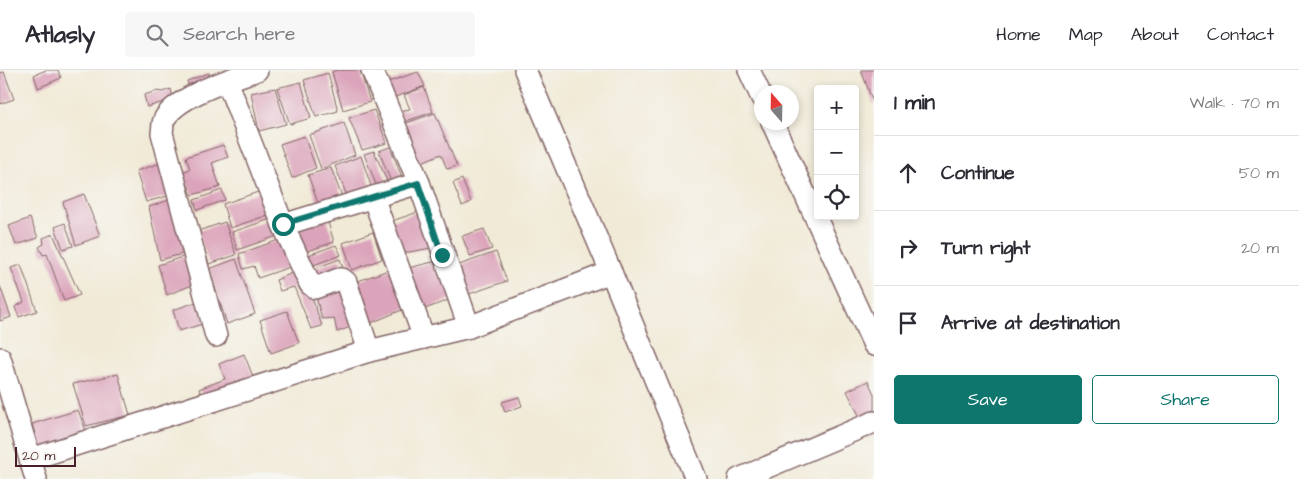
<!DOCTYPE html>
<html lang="en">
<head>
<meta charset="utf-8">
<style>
  body { margin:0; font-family:"Architects Daughter",sans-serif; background:#f7f7f7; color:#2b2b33 }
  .controls { position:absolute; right:15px; top:15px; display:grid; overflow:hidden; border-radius:5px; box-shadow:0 2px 8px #0003 }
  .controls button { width:45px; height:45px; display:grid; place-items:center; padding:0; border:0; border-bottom:1px solid #e1e1e2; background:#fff; color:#2b2b33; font:25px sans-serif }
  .compass { position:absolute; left:754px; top:15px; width:45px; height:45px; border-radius:50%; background:#fff; box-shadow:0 2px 8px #0003; rotate:340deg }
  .scale { position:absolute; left:15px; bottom:12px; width:61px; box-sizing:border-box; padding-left:5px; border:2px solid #4a1f2b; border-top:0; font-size:14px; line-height:18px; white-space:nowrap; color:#4a1f2b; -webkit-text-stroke:4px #f6f6f2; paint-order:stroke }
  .stop { position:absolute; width:15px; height:15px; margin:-11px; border:4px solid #0f766e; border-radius:50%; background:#fff }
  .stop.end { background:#0f766e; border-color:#fff; box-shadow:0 1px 5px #0008 }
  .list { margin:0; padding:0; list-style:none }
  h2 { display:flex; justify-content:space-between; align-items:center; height:65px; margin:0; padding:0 20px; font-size:21px }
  h2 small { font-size:16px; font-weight:400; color:#7c7c81 }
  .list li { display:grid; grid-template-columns:32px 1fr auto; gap:15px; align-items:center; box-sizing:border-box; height:75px; padding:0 20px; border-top:1px solid #e1e1e2 }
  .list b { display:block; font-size:19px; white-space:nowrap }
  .list em { font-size:16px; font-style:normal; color:#7c7c81 }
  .actions { display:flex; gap:10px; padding:15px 20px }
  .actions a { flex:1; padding:11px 0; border:1px solid #0f766e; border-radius:5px; text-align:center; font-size:18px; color:#0f766e }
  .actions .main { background:#0f766e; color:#fff }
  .icon { flex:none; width:28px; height:28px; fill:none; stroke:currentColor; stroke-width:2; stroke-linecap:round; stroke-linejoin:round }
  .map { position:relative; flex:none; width:874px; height:409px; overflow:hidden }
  header { display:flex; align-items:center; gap:30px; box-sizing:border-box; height:70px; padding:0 25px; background:#fff; border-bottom:1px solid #e1e1e2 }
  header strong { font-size:24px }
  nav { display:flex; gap:28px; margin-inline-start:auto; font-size:18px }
  .search { width:350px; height:45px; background:#f7f7f7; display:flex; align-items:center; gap:12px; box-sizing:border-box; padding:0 18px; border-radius:5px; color:#7c7c81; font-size:19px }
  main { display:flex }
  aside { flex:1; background:#fff }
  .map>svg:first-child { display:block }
  .building { fill:#dca4bb }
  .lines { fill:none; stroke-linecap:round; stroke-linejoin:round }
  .street-casing { stroke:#846667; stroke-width:24 }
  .street { stroke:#fff; stroke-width:21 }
  .route { stroke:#0f766e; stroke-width:6 }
</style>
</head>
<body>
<header>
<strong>Atlasly</strong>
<div class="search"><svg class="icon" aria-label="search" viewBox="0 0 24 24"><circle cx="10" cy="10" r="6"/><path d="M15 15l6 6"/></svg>Search here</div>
<nav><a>Home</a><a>Map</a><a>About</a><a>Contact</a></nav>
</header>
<main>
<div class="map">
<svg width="874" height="409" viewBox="0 0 874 409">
  <rect width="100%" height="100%" fill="#f6f6f2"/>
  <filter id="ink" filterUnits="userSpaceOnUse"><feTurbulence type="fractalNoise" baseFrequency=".02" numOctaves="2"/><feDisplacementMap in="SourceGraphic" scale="10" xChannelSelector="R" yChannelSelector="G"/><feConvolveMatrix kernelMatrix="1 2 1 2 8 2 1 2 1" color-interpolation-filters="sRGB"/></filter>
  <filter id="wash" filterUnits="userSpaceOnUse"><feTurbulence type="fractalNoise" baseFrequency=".0096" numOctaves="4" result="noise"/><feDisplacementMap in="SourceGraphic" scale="20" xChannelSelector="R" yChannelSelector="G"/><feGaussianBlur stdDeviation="1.12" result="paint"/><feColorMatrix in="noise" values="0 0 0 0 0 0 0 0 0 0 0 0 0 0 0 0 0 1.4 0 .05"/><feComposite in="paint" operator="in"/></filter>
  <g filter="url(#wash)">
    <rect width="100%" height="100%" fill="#f1ead7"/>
    <g id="blocks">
      <g class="building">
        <polygon points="46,0 58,0 61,8 38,18 34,5"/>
        <polygon points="337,0 360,0 370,32 343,40 332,2"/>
        <polygon points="861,0 874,0 874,35"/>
        <polygon points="4,2 14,29 0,34 0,3"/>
        <polygon points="418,2 425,16 387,30 382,14"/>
        <polygon points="209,3 214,15 191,24 187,11"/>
        <polygon points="328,3 338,41 316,47 304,10"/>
        <polygon points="301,12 311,48 290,54 277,18"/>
        <polygon points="424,17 433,42 403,52 399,41 410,39 404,25"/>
        <polygon points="275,18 286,54 259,61 251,23"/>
        <polygon points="171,19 173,29 147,37 144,25 157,21 162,22"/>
        <polygon points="374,40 387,73 362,80 349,48"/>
        <polygon points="435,43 457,96 447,99 441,84 412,96 397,56"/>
        <polygon points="344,53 355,85 321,99 309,65"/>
        <polygon points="304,66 316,98 292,108 280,74"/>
        <polygon points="223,75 228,87 212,93 220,117 192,125 183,102 190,99 186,87"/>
        <polygon points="390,77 404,112 393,117 379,81"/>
        <polygon points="374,81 390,118 379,122 364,84"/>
        <polygon points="361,86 373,122 349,131 335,96"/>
        <polygon points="164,92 175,124 146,132 136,101"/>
        <polygon points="331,98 342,127 319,136 308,105"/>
        <polygon points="462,109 471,132 462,136 453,113"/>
        <polygon points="222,120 225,130 197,140 194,130"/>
        <polygon points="264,120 271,144 230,158 223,134"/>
        <polygon points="84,124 100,166 76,175 63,132"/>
        <polygon points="175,128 189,182 160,190 149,137"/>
        <polygon points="427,139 437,177 403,183 389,152"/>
        <polygon points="30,148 38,168 16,175 9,156"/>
        <polygon points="274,148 280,165 237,180 232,162"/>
        <polygon points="327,149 334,172 302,183 294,161"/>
        <polygon points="225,152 236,185 209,194 198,161"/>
        <polygon points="65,153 73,176 63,179 55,157"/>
        <polygon points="484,159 492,179 470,186 462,166"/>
        <polygon points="373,162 382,189 352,200 343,173"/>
        <polygon points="53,164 80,225 64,231 47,184 43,185 39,177 44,174 43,168"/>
        <polygon points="284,168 296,195 258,208 254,196 243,199 239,184"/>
        <polygon points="336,175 341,185 308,197 303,187"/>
        <polygon points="496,182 507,211 469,224 459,195"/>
        <polygon points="188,185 197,213 167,225 158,195"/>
        <polygon points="236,189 255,244 227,254 209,199"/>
        <polygon points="340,189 344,202 314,213 310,200"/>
        <polygon points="441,190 456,227 420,241 404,199"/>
        <polygon points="21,195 37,241 19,247 15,237 24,232 11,198"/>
        <polygon points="394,198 409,237 371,253 358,211"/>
        <polygon points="302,199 322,256 311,259 294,217 280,221 276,210"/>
        <polygon points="0,216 11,247 0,251"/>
        <polygon points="342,219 356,255 337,262 334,248 322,249 316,227"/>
        <polygon points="199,231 206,253 179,261 173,240"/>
        <polygon points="287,241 299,273 271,283 260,250"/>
        <polygon points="244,284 254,309 203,329 199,319 225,309 219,294"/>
        <polygon points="118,304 130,345 86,356 73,314"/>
        <polygon points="868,311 874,324 874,340 860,347 847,321"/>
        <polygon points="519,327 522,336 505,342 502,332"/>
        <polygon points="78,340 88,366 40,381 32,354"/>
      </g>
    </g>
  </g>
  <g filter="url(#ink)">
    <use href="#blocks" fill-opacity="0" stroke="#846667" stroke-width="1"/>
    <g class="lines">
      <defs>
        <g id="street">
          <polyline points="372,0 419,113 469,257"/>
          <polyline points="525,0 611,202 696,409"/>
          <polyline points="749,0 762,28"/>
          <polyline points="227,11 283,155 310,214 315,218 339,209 342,209 346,212 369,281"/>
          <polyline points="772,52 874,275"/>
          <polyline points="373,127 424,268"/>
          <polyline points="283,155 419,113"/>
          <path d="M216,266L162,63C163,58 162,52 165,48C179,25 232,9 257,0"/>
          <polyline points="0,288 36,409"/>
          <polyline points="31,389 369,281 469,257 611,202"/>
          <polyline points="739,409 874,352"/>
        </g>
      </defs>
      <use href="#street" class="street-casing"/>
      <use href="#street" class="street"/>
    </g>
  </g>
  <g class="lines" filter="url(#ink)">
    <polyline class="route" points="283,154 418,113 442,185"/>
  </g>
</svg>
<div class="controls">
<button>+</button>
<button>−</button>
<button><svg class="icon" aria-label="locate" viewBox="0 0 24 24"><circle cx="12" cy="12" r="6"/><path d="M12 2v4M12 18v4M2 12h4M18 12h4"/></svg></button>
</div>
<svg class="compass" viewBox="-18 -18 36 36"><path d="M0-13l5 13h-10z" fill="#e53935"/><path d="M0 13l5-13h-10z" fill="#7c7c81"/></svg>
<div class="scale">20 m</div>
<div class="stop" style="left:283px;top:154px"></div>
<div class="stop end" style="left:442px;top:185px"></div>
</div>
<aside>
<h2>1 min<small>Walk · 70 m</small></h2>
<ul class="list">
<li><svg class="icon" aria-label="ahead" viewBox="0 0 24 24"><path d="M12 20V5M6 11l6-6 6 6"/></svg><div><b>Continue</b></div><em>50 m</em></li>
<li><svg class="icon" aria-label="right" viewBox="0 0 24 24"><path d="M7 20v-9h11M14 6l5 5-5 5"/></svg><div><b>Turn right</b></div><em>20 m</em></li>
<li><svg class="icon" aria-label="arrive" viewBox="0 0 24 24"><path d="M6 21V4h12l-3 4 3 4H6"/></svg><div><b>Arrive at destination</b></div></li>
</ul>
<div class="actions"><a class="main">Save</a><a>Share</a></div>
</aside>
</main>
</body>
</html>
